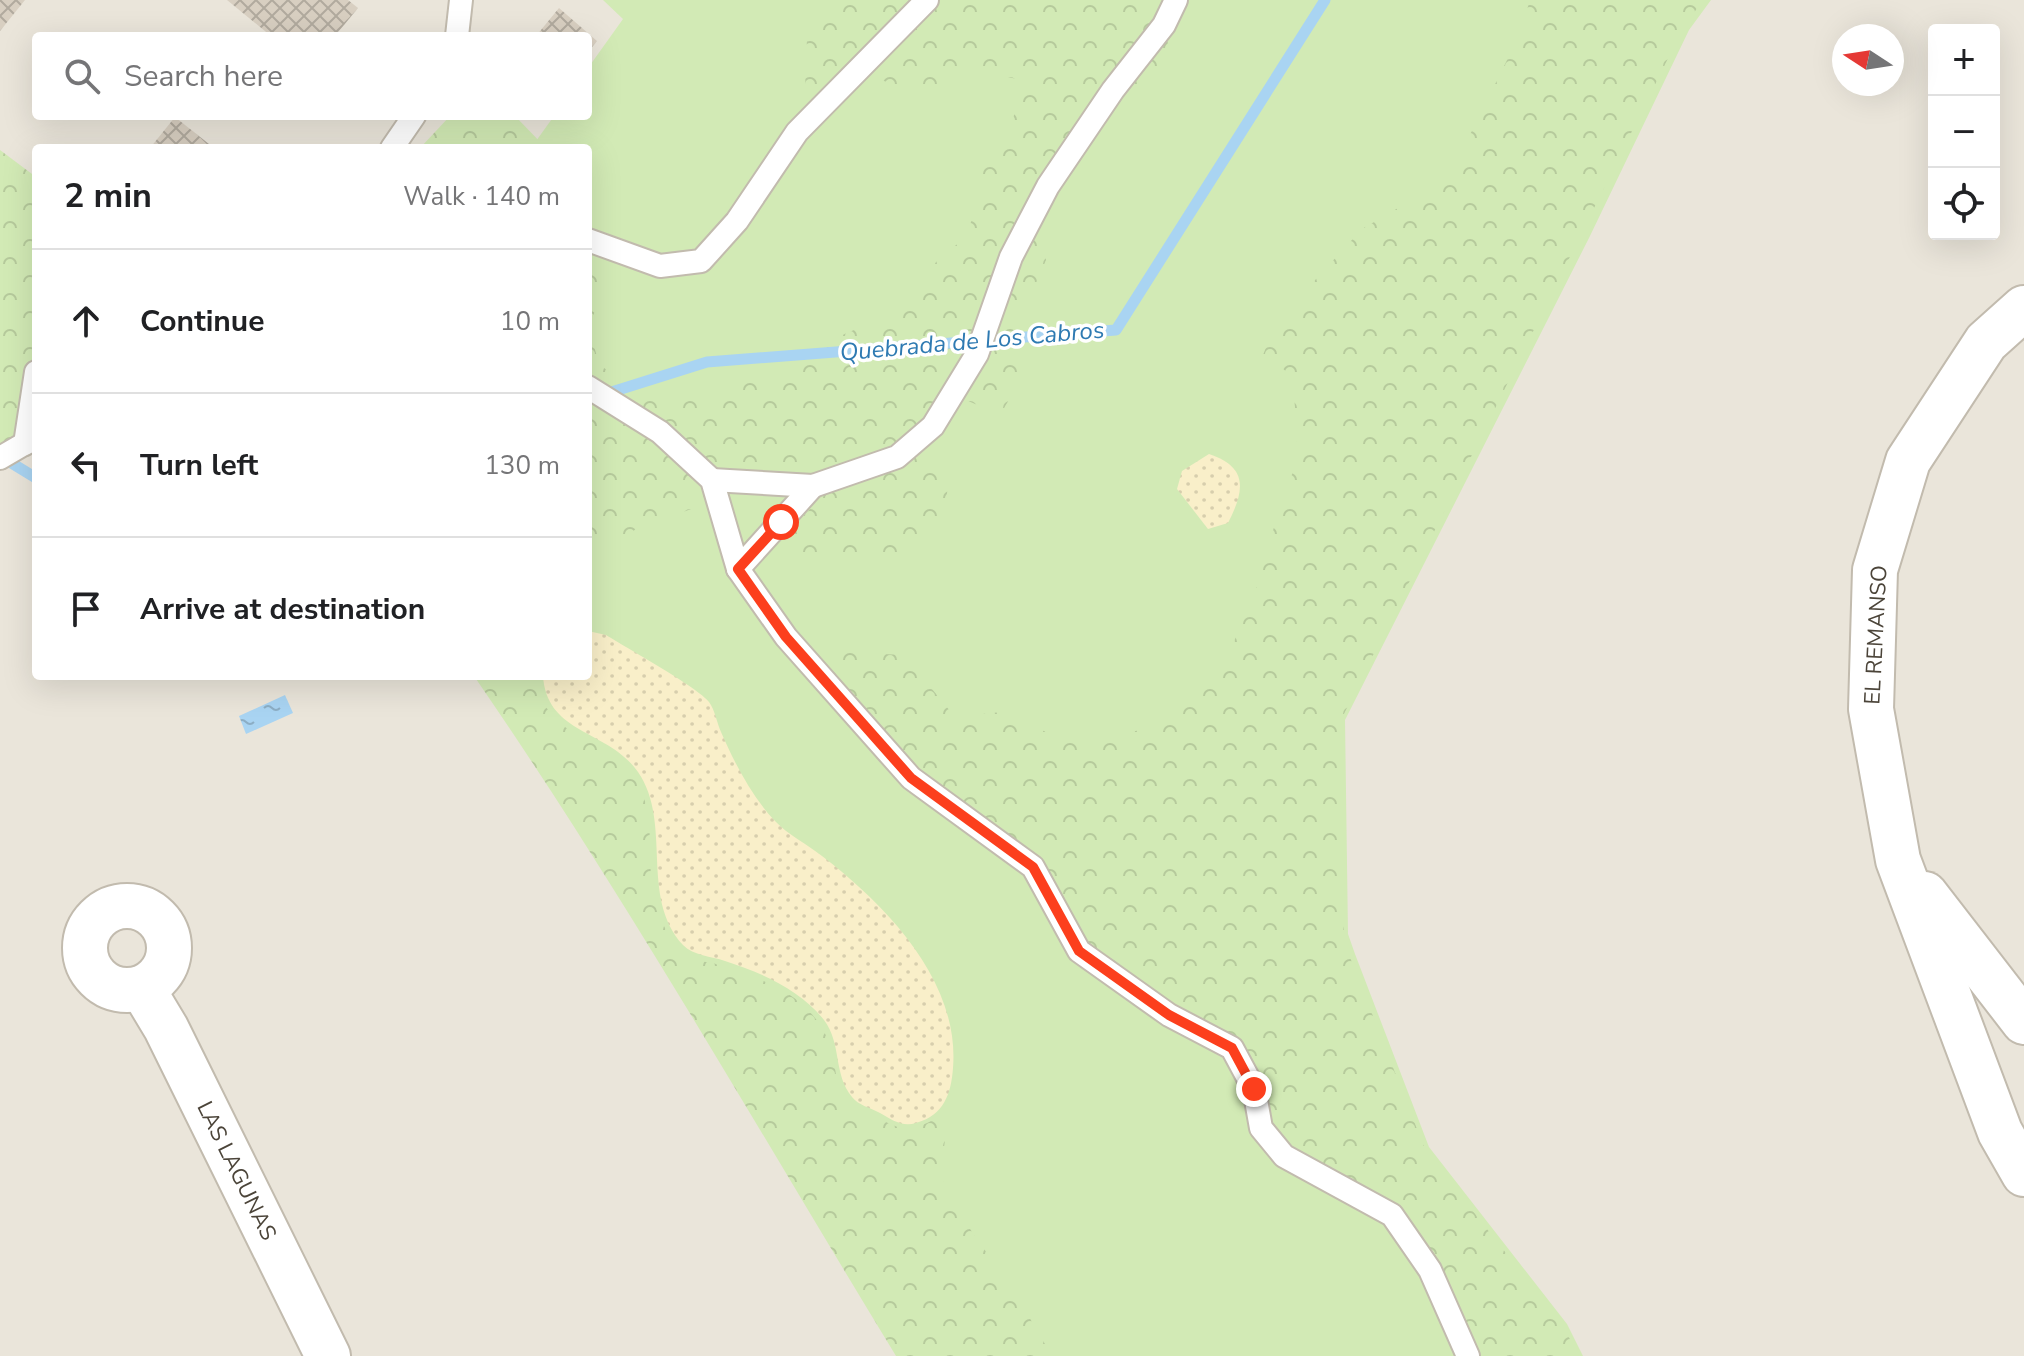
<!DOCTYPE html>
<html lang="en">
<head>
<meta charset="utf-8">
<style>
  body { margin:0; font-family:"Nunito Sans",sans-serif; background:#f6f6f6; color:#202124 }
  .controls { position:absolute; right:24px; top:24px; display:grid; overflow:hidden; border-radius:8px; box-shadow:0 8px 32px #0002 }
  .controls button { width:72px; height:72px; display:grid; place-items:center; padding:0; border:0; border-bottom:2px solid #e0e0e0; background:#fff; color:#202124; font:40px sans-serif }
  .compass { position:absolute; left:1832px; top:24px; width:72px; height:72px; border-radius:50%; background:#fff; box-shadow:0 8px 32px #0002; rotate:282deg }
  .stop { position:absolute; width:24px; height:24px; margin:-18px; border:6px solid #fc3f1d; border-radius:50%; background:#fff }
  .stop.end { background:#fc3f1d; border-color:#fff; box-shadow:0 2px 8px #0008 }
  .list { margin:0; padding:0; list-style:none }
  h2 { display:flex; justify-content:space-between; align-items:center; height:104px; margin:0; padding:0 32px; font-size:34px }
  h2 small { font-size:26px; font-weight:400; color:#757577 }
  .list li { display:grid; grid-template-columns:52px 1fr auto; gap:24px; align-items:center; box-sizing:border-box; height:144px; padding:0 32px; border-top:2px solid #e0e0e0 }
  .list b { display:block; font-size:30px; white-space:nowrap }
  .list em { font-size:26px; font-style:normal; color:#757577 }
  .icon { flex:none; width:44px; height:44px; fill:none; stroke:currentColor; stroke-width:2; stroke-linecap:round; stroke-linejoin:round }
  .map { position:relative; flex:none; width:2024px; height:1356px; overflow:hidden }
  .search { position:absolute; background:#fff; box-shadow:0 8px 32px #0002; left:32px; top:32px; width:560px; height:88px; display:flex; align-items:center; gap:20px; box-sizing:border-box; padding:0 28px; border-radius:8px; color:#757577; font-size:30px }
  .panel { position:absolute; background:#fff; box-shadow:0 8px 32px #0002; left:32px; top:144px; width:560px; height:536px; border-radius:8px }
  .map>svg:first-child { display:block }
  .residential { fill:#eae5da; fill-rule:evenodd }
  .green { fill:#d2eab5 }
  .forest { fill:url(#forest-crowns) }
  .sand { fill:url(#sand-dots) }
  .water { fill:url(#water-ripples) }
  .lines { fill:none; stroke-linecap:round; stroke-linejoin:round }
  .stream { stroke:#a9d4f2; stroke-width:11 }
  .building { fill:url(#building-cross-hatch) }
  .lane-casing { stroke:#c2bbae; stroke-width:26 }
  .street-casing { stroke:#c2bbae; stroke-width:48 }
  .lane { stroke:#fff; stroke-width:22 }
  .street { stroke:#fff; stroke-width:44 }
  .route { stroke:#fc3f1d; stroke-width:10 }
  .labels { text-anchor:middle; dominant-baseline:central; stroke-width:7; stroke-linejoin:round; paint-order:stroke }
  .street-label { font-size:22px; fill:#4b4439; stroke:#fff }
  .water-label { font-size:24px; font-style:italic; fill:#2e7ab2; stroke:#fff }
</style>
</head>
<body>
<div class="map">
<svg width="2024" height="1356" viewBox="0 0 2024 1356">
  <defs>
    <pattern id="forest-crowns" width="20" height="18" patternUnits="userSpaceOnUse" patternTransform="scale(2)"><rect width="20" height="18" fill="#d2eab5"/><path d="M2 6a3 3 0 1 1 6 0M12 15a3 3 0 1 1 6 0" fill="none" stroke="#b6ca9c"/></pattern>
    <pattern id="sand-dots" width="8" height="8" patternUnits="userSpaceOnUse" patternTransform="scale(2)"><rect width="8" height="8" fill="#f9efc9"/><path d="M2 2h.1M6 6h.1" fill="none" stroke="#d7cead" stroke-width="1.8" stroke-linecap="round"/></pattern>
    <pattern id="water-ripples" width="26" height="14" patternUnits="userSpaceOnUse" patternTransform="scale(2)"><rect width="26" height="14" fill="#a9d4f2"/><path d="M2 4q2-2 4 0t4 0M15 11q2-2 4 0t4 0" fill="none" stroke="#8caec5"/></pattern>
    <pattern id="building-cross-hatch" width="8" height="8" patternUnits="userSpaceOnUse" patternTransform="scale(2)"><rect width="8" height="8" fill="#d8cfc1"/><path d="M0 0l8 8M0 8l8-8" fill="none" stroke="#b1aa9e"/></pattern>
  </defs>
  <rect width="100%" height="100%" fill="#f6f3ec"/>
  <path class="residential" d="M0,0H2024V1356H0ZM1934,30H1994V234H1934ZM36,36H588V116H36ZM1844,36H1892V84H1844ZM36,148H588V676H36Z"/>
  <polygon class="green" points="603,0 1711,0 1689,30 1589,238 1345,720 1348,934 1355,954 1429,1147 1567,1324 1583,1356 901,1356 531,750 477,676 588,676 588,148 531,148 554,116 588,116 588,68 623,19"/>
  <g class="forest">
    <path d="M839,0H1167L1168,58L1122,109L1071,132L1041,179V228L1046,260L1023,313L1017,386L1000,415L948,392L916,427L918,451L948,480C948,518 927,541 896,561L870,557H787L782,540L820,498L814,470L726,475L691,509L670,517L643,521L626,539H588V260L609,270L598,295L590,332L599,364L644,399L680,404L760,375L795,371L840,336L912,305L936,262L968,235L986,156L1013,120L1021,80L967,68C929,92 913,94 872,76L804,115L807,38Z"/>
    <polygon points="1530,0 1703,0 1683,28 1338,726 1344,942 1426,1152 1563,1325 1578,1356 1475,1356 1397,1210 1288,1151 1267,1125 1260,1086 1173,1009 1084,947 1038,863 915,773 808,645 860,653 904,655 955,717 1001,712 1062,739 1112,737 1151,727 1181,704 1230,651 1259,582 1280,505 1298,459 1293,376 1263,355 1271,335 1305,291 1362,229 1448,179 1518,38"/>
    <polygon points="450,116 515,116 546,148 420,148"/>
    <polygon points="0,150 36,177 36,427 0,445"/>
    <path d="M474,676H538C542,742 602,730 633,775C663,818 639,877 662,922C668,934 676,950 687,956C697,962 712,962 723,966C749,974 783,987 804,1006C817,1018 828,1035 832,1052C837,1070 834,1088 849,1103C854,1108 864,1110 870,1114C900,1129 905,1135 937,1118L946,1133L940,1176L963,1219L1015,1293L1052,1356H896C757,1128 625,895 474,676Z"/>
  </g>
  <g class="sand">
    <path d="M1209,454C1248,467 1245,490 1228,523L1208,529L1177,489L1182,471Z"/>
    <path d="M588,631L606,635C625,647 699,688 709,702C715,710 717,723 721,732C734,762 752,797 775,821C788,835 807,844 822,856C886,905 960,981 953,1068C951,1094 944,1115 916,1123C902,1127 892,1120 880,1113C871,1108 858,1105 852,1097C833,1074 842,1044 824,1020C801,990 760,972 725,961C711,956 694,956 683,945C639,897 673,823 638,772C608,729 547,735 543,676H588Z"/>
  </g>
  <polygon class="water" points="285,695 293,713 246,734 239,716"/>
  <g class="lines">
    <g class="stream">
      <polyline points="602,395 707,362 1116,330 1325,0"/>
      <polyline points="0,456 36,478"/>
    </g>
  </g>
  <g class="building">
    <polygon points="0,0 25,0 0,31"/>
    <polygon points="227,0 348,0 358,8 335,36 271,36"/>
    <polygon points="559,8 597,41 588,52 588,36 536,36"/>
    <polygon points="175,117 214,148 150,148"/>
  </g>
  <g class="lines">
    <defs>
      <g id="lane">
        <polyline points="457,36 461,0"/>
        <polyline points="392,148 414,116"/>
        <polyline points="588,240 660,266 701,261 737,221 797,132 927,0"/>
        <polyline points="588,387 660,432 712,480 738,569 786,637 911,778 1033,867 1079,951 1169,1015 1232,1048 1254,1089 1261,1128 1284,1156 1392,1215 1430,1270 1468,1356"/>
        <polyline points="25,444 36,372"/>
        <polyline points="0,458 36,437"/>
        <polyline points="712,480 813,486 897,457 933,426 977,354 1011,257 1048,186 1113,90 1164,25 1176,0"/>
        <polyline points="738,569 813,486"/>
      </g>
      <g id="street">
        <polyline points="2024,308 1986,342 1908,461 1875,570 1871,709 1898,860 2000,1132 2024,1174"/>
        <polyline points="1925,894 2024,1022"/>
        <circle cx="127" cy="948" r="42"/>
        <path id="s1" d="M142,988L166,1028L328,1356"/>
      </g>
    </defs>
    <use href="#lane" class="lane-casing"/>
    <use href="#street" class="street-casing"/>
    <use href="#lane" class="lane"/>
    <use href="#street" class="street"/>
  </g>
  <g class="lines">
    <polyline class="route" points="781,522 738,569 786,637 911,778 1033,867 1079,951 1169,1015 1232,1048 1254,1089"/>
  </g>
  <g class="labels">
    <g class="street-label">
      <text transform="translate(1876 635) rotate(-87)">EL REMANSO</text>
      <text stroke="none"><textPath href="#s1" startOffset="206">LAS LAGUNAS</textPath></text>
    </g>
    <g class="water-label">
      <text transform="translate(972 341) rotate(-5)">Quebrada de Los Cabros</text>
    </g>
  </g>
</svg>
<div class="controls">
<button>+</button>
<button>−</button>
<button><svg class="icon" aria-label="locate" viewBox="0 0 24 24"><circle cx="12" cy="12" r="6"/><path d="M12 2v4M12 18v4M2 12h4M18 12h4"/></svg></button>
</div>
<svg class="compass" viewBox="-18 -18 36 36"><path d="M0-13l5 13h-10z" fill="#e53935"/><path d="M0 13l5-13h-10z" fill="#757577"/></svg>
<div class="stop" style="left:781px;top:522px"></div>
<div class="stop end" style="left:1254px;top:1089px"></div>
<div class="search"><svg class="icon" aria-label="search" viewBox="0 0 24 24"><circle cx="10" cy="10" r="6"/><path d="M15 15l6 6"/></svg>Search here</div>
<section class="panel">
<h2>2 min<small>Walk · 140 m</small></h2>
<ul class="list">
<li><svg class="icon" aria-label="ahead" viewBox="0 0 24 24"><path d="M12 20V5M6 11l6-6 6 6"/></svg><div><b>Continue</b></div><em>10 m</em></li>
<li><svg class="icon" aria-label="left" viewBox="0 0 24 24"><path d="M17 20v-9H6M10 6l-5 5 5 5"/></svg><div><b>Turn left</b></div><em>130 m</em></li>
<li><svg class="icon" aria-label="arrive" viewBox="0 0 24 24"><path d="M6 21V4h12l-3 4 3 4H6"/></svg><div><b>Arrive at destination</b></div></li>
</ul>
</section>
</div>
</body>
</html>
